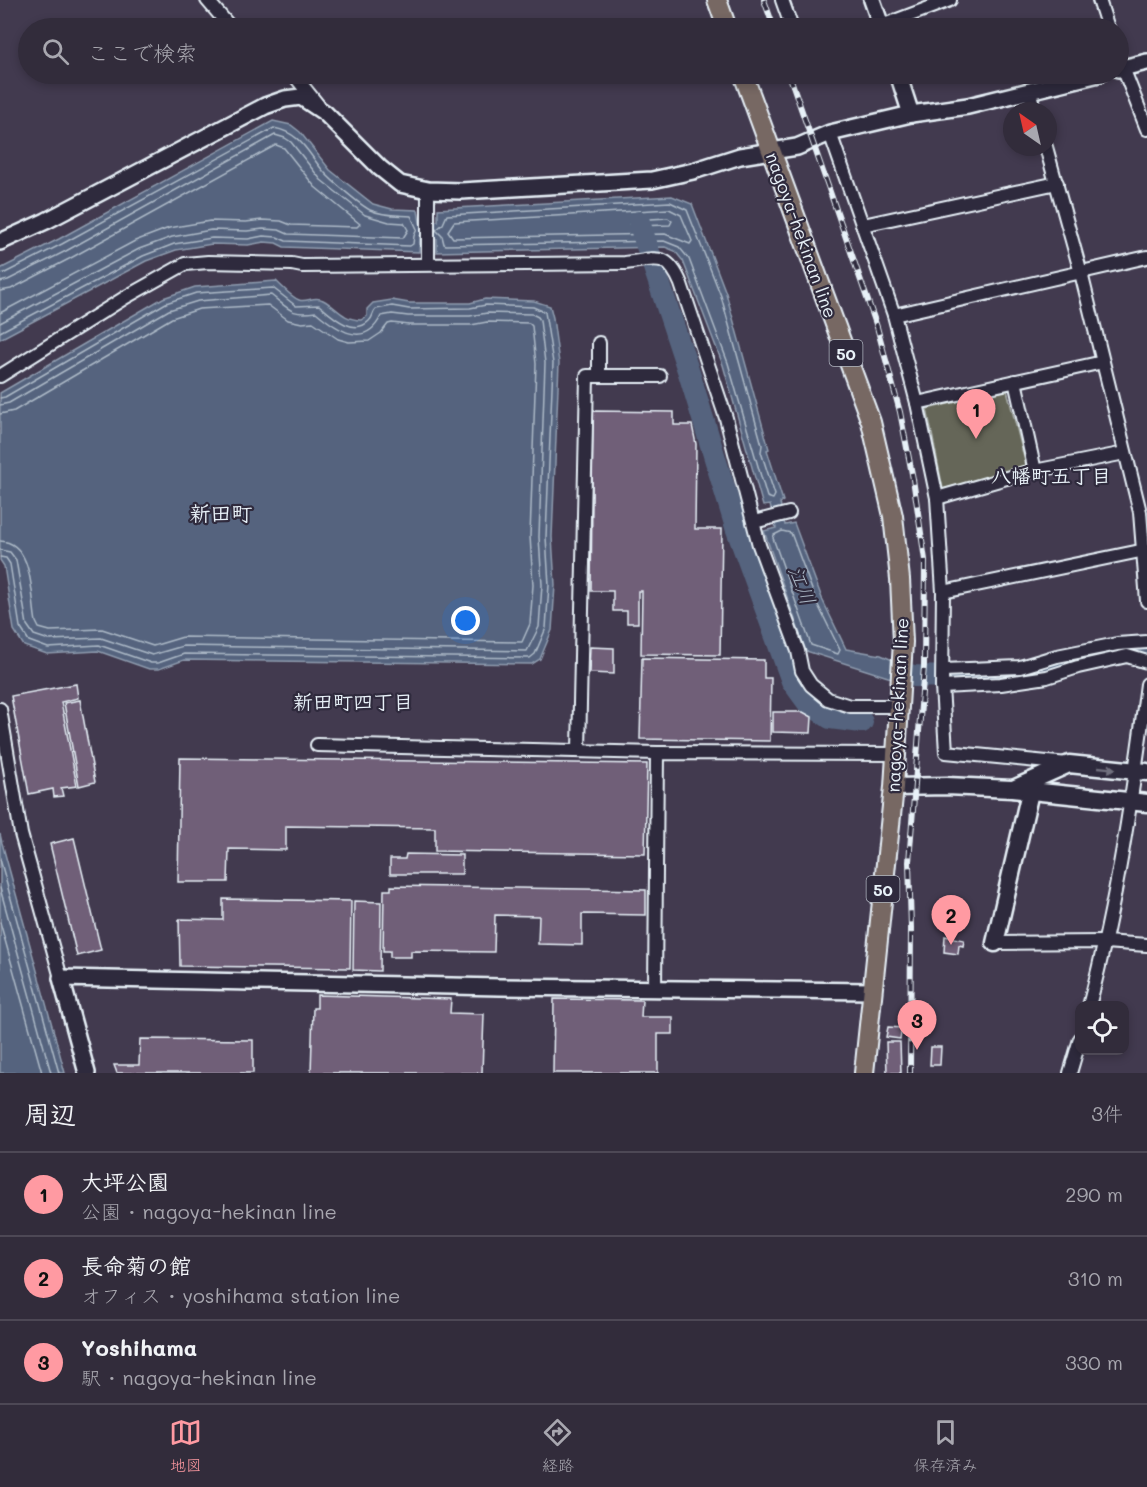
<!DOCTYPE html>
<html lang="ja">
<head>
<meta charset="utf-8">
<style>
  body { margin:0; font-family:Mali,"Klee One",sans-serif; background:#3a3442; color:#f1f3f6 }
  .controls { position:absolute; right:18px; bottom:18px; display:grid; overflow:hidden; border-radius:12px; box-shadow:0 3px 9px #0003 }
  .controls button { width:54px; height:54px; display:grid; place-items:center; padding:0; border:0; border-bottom:2px solid #4d4855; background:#322c3b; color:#f1f3f6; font:30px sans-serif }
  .compass { position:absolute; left:1003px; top:102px; width:54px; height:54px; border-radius:50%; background:#322c3b; box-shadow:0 3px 9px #0003; rotate:326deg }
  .you { position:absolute; left:466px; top:621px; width:21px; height:21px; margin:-15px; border:4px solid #fff; border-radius:50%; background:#1a73e8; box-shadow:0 0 0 9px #1a73e833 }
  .badge { display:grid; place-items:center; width:39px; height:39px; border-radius:50%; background:#ff9aa2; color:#111; font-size:20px; font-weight:700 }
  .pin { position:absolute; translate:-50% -50px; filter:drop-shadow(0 2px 3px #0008) }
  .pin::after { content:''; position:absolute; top:32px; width:21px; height:18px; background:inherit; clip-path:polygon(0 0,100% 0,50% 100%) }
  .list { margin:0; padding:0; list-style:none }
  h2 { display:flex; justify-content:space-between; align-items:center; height:78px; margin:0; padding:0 24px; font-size:26px }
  h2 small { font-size:20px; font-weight:400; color:#a8a7af }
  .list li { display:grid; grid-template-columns:39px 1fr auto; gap:18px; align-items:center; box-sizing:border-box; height:84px; padding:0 24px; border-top:2px solid #4d4855 }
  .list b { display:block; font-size:22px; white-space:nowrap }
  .list p { margin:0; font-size:20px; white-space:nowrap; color:#a8a7af }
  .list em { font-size:20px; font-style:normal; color:#a8a7af }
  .icon { flex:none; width:33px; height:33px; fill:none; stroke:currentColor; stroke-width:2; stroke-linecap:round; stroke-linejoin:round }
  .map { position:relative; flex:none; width:1147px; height:1073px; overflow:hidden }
  .search { position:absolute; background:#322c3b; box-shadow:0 3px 9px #0003; left:18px; right:18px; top:18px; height:66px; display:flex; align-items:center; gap:15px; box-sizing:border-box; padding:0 21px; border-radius:33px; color:#a8a7af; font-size:22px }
  .sheet { height:330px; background:#322c3b }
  nav { display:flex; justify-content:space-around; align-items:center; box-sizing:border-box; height:84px; border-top:2px solid #4d4855; background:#322c3b; font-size:16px; color:#a8a7af }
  nav a { display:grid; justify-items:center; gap:3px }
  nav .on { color:#ff9aa2 }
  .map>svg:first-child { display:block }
  .green { fill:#656658; stroke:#a6aca8; stroke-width:1.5 }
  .water { fill:#54647e; stroke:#8f9caf; stroke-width:1.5 }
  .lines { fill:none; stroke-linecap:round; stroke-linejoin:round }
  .shore { stroke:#adb9c7; stroke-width:1.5 }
  .river { stroke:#54647e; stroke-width:22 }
  .building { fill:#6f5e78; stroke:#e8f1f8; stroke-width:1.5 }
  .minor-casing { stroke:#e8f1f8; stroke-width:16 }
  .tertiary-casing { stroke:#e8f1f8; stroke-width:20 }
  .secondary-casing { stroke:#e8f1f8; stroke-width:21 }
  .primary-casing { stroke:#e8f1f8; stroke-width:22 }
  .minor { stroke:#2f2a3d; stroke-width:12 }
  .tertiary { stroke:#2f2a3d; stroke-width:15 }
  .secondary { stroke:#2f2a3d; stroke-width:16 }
  .primary { stroke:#776864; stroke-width:18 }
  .rail-casing { stroke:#e8f1f8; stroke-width:6 }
  .rail { stroke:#2f2a3d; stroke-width:4; stroke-dasharray:11; stroke-linecap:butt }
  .oneway { fill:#70707e }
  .labels { text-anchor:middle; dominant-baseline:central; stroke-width:4.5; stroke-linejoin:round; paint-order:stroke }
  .shield { fill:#2f2a3d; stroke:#b0b5c0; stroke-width:1.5 }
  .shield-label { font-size:16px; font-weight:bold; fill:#e8f1f8 }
  .street-label { font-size:18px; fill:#e8f1f8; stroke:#2f2a3d }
  .neighbourhood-label { font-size:20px; font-weight:bold; fill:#e8f1f8; stroke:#2f2a3d }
  .water-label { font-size:20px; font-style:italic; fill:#adb9c7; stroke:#2f2a3d }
  .quarter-label { font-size:21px; font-weight:bold; fill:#e8f1f8; stroke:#2f2a3d }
</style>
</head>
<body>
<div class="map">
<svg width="1147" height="1073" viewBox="0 0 1147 1073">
  <rect width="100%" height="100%" fill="#423a4f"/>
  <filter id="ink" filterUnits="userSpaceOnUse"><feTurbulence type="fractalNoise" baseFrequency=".0167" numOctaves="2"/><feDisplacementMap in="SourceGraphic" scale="12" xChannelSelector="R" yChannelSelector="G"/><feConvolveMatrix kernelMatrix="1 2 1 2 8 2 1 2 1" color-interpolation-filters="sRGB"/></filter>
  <g filter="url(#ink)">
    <polygon class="green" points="1007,390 1027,469 943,489 927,409"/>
    <g class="water">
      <polygon points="273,121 291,125 300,132 330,170 373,204 392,209 418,210 420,223 438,221 438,209 672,196 692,204 726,293 769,449 767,450 783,501 780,503 785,525 794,523 823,601 846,649 881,655 913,669 932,673 931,684 888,677 806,651 764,531 776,528 770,505 763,506 723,365 683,261 675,251 665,247 437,252 437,239 420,236 419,252 284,247 276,243 264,242 248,245 212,244 176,250 146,261 0,339 0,269 59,239"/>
      <path d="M276,281C283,287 291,297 299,300C307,303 314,295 323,300C338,308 341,319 361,320L367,316V309L373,303L392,300L409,303H470L485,299L534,301L550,306L553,318L559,363L552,537L555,585L552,630L540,659L532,664L184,660L159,669H149L98,651L47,654L24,646L14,630L4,566L0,560V393L163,298L195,287Z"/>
      <polygon points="0,834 2,843 65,1073 0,1073"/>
    </g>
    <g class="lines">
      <g class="shore">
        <polygon points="670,202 687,210 721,296 762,445 761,452 775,495 773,499 767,497 728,363 689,259 679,247 664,241 446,245 444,244 442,236 436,230 443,224 447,215"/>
        <polygon points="669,209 681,215 692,241 690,244 665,234 453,238 448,231 454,222"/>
        <polygon points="668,218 672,221 670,225 632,226 629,224 632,220"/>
        <path d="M0,274L5,273L62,244L274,128C301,133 307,152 324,172C331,180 360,205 370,210C383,216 398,215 411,216L417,229L414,236L413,244L410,246L286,241L277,237L263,236L248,239L212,238L174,244L143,256L0,332"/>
        <polyline points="0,282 8,280 66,251 275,135 285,138 291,142 321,180 365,215 389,222 404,223 408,230 403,238 288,234 279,230 263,229 247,231 211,230 172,237 139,249 0,323"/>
        <polyline points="0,291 11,289 69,259 276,145 284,148 315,187 360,224 357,227 291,225 281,221 262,220 246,222 210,221 169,228 135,241 0,313"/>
        <path d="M0,398L5,397L166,303L196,293L273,288L296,306L319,305C331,315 353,337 369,321C373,318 372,313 376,309L392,306L409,309L470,308L486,305L533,307L545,312L553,363L546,537L549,585L546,628L535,654L530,658L184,654L158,663H151L99,645L48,648L29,641L20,627L10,564L6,558L0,557"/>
        <path d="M0,405L9,403L169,310L198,301L271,295C289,309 291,316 316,312C336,329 365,350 381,316L392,314L408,316H470L487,313L532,314L538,317L540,320L545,363L539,537L542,585L539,627L527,651L183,646L152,655L101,638L49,640L34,635L27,625L16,560L10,552L0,550"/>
        <path d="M0,414L14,411L172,318L199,309L268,305L288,320L302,323L313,322L338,339L349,342L369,341L381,333L388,324L392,323L409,325H471L487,322L529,323L532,326L536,364L530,536L533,585L530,624L522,642L183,637L153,646L102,629L50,631L39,628L36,622C31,597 34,542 0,541"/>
        <polygon points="782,531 791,533 817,603 840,650 838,654 811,645 773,538 774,535"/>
        <polyline points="0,859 59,1073"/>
        <polyline points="0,888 51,1073"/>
        <polyline points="0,922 42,1073"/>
      </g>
      <g class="river">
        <polyline points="639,222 689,373 736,527 792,681 808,703 830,718 862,722"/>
        <polyline points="903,673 914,676 952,677 1021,674 1121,649 1147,652"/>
      </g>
    </g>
    <g class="building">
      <polygon points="593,411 674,412 674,425 692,425 696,444 695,529 722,529 720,655 641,654 642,591 638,591 638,623 627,623 627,611 613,611 613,591 591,591"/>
      <polygon points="590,647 614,648 614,674 589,673"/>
      <polygon points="642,658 764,660 764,678 771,678 770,741 640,739"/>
      <polygon points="76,684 78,698 61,702 77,786 61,788 63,796 54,797 53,789 29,794 11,696"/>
      <polygon points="80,700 95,782 79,786 64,703"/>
      <polygon points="773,712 803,712 812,717 811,733 773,732"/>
      <polygon points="180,758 647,764 645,854 435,851 435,828 286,826 286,850 229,849 228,882 178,882"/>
      <polygon points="74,838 101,950 77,956 50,844"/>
      <polygon points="406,854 462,855 462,874 390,874 390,859 405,859"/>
      <polygon points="391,886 646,890 646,915 582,914 582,945 538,944 539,916 495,915 494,952 411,951 411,957 390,957 390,951 383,951 384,890 391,890"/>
      <polygon points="223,899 351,901 350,968 180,966 179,919 223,920"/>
      <polygon points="354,901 381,902 380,971 353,970"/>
      <polygon points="945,936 964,940 963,946 959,945 958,954 944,952"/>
      <polygon points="317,995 451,999 450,1013 484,1014 482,1073 311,1073 313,1008 317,1008"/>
      <polygon points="554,999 642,1000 641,1017 673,1017 673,1034 658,1034 658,1073 553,1073"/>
      <polygon points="888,1027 902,1028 900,1039 886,1037"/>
      <polygon points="140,1039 253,1040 253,1073 117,1073 114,1065 139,1065"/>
      <polygon points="886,1042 900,1042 901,1073 887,1073"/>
      <polygon points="931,1047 941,1047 940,1065 930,1065"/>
    </g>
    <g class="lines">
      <defs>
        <g id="minor">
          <polyline points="207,0 231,28"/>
          <polyline points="782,0 792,28"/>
          <polyline points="1099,0 1108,28"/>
          <polyline points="876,28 950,0"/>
          <polyline points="1118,55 1147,129"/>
          <polyline points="289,74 294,75 318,105"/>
          <polyline points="1029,91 1035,111"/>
          <polyline points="830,133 894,315 917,403 937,498 943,592 942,686 946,752 1068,764"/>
          <polyline points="1046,147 1081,273 1140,512 1147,601"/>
          <polyline points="863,225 1057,183"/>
          <polyline points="428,264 428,190"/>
          <polyline points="894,315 1147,257"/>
          <polyline points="599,343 599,376"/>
          <path d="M0,376L126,297L185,264L208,262L292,264L302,266L625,263C656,259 667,251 681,284L726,418L759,545L798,651L802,671L811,685L828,699L850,706H899"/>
          <polyline points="1015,381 1035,471"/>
          <polyline points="917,403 1103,362"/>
          <polyline points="937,498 1024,473 1125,453"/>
          <polyline points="754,522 789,513"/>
          <polyline points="943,592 1145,550"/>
          <polyline points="943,670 1020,667 1057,656 1117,644 1147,642"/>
          <polyline points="942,687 1001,684 1047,677 1078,667 1127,656 1147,662"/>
          <polyline points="0,709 21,834 61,978"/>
          <polyline points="317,745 657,753"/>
          <polyline points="579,750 587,376 660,376"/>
          <polyline points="995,943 1105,942 1147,945"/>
          <polyline points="655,988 657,753 896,754"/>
          <path d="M1089,1006C1117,901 1133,792 1147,684"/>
          <polyline points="1070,1073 1080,1039"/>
        </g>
        <g id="tertiary">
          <polyline points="872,0 882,28"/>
          <polyline points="1118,69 1147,62"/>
          <polyline points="898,74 911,114"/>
          <polyline points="0,242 46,221 265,106 285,99 301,97 325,113 380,168 400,184 428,190 461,191 652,180 693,171 740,156 797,147 830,133 911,114 968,106 1099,74"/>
          <polyline points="87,1073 61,978 500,987 873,991"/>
        </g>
        <g id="secondary">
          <polyline points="894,787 947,786 1012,789 1147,803"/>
          <polyline points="1013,789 1069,764 1147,772"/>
          <polyline points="995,943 1030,792"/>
        </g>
        <g id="primary">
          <polyline points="717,0 727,28"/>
          <polyline points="743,74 871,422 893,516 900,579 903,642 894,787 864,1073"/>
        </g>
      </defs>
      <use href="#minor" class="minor-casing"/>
      <use href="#tertiary" class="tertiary-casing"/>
      <use href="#secondary" class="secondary-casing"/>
      <use href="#primary" class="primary-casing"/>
      <use href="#minor" class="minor"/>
      <use href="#tertiary" class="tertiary"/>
      <use href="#secondary" class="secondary"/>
      <use href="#primary" class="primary"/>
      <defs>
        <g id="rail">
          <polyline points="764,0 774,28"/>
          <polyline points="789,74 877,327 900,412 913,479 925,560 924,666 909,862 911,928 910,1073"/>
        </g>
      </defs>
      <use href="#rail" class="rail-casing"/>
      <use href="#rail" class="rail"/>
    </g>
    <defs><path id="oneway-solid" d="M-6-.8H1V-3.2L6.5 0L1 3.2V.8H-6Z" transform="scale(1.5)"/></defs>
    <use class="oneway" href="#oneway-solid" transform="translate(1107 768) rotate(6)"/>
  </g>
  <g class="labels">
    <g class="shield">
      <rect x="829.5" y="340" width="33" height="26" rx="4.5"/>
      <rect x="866.5" y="876" width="33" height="26" rx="4.5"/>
    </g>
    <g class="shield-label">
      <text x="846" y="353">50</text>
      <text x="883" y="889">50</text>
    </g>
    <g class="street-label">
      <text transform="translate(802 235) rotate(70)">nagoya-hekinan line</text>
      <text transform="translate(897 705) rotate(-87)">nagoya-hekinan line</text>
    </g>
    <g class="neighbourhood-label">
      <text x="1051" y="475">八幡町五丁目</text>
      <text x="353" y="701">新田町四丁目</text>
    </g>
    <g class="water-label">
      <text transform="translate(803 585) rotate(69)">江川</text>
    </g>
    <g class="quarter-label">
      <text x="221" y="512">新田町</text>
    </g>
  </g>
</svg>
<div class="controls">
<button><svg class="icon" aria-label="locate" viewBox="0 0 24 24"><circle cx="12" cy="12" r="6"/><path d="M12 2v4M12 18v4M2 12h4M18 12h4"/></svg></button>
</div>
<svg class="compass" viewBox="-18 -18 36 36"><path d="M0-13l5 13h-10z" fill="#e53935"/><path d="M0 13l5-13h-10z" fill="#a8a7af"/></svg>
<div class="you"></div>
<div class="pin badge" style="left:976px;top:439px">1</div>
<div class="pin badge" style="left:951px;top:945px">2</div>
<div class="pin badge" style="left:917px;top:1050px">3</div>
<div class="search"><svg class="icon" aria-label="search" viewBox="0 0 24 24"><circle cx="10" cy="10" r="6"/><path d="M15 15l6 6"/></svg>ここで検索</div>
</div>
<section class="sheet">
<h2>周辺<small>3件</small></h2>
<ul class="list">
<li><span class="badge">1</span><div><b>大坪公園</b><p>公園 · nagoya-hekinan line</p></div><em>290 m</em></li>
<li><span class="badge">2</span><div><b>長命菊の館</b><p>オフィス · yoshihama station line</p></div><em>310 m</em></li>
<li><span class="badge">3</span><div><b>Yoshihama</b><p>駅 · nagoya-hekinan line</p></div><em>330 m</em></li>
</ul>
</section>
<nav>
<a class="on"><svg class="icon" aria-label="map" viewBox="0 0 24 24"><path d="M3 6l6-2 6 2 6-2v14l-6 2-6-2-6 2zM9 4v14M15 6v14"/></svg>地図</a>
<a><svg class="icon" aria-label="directions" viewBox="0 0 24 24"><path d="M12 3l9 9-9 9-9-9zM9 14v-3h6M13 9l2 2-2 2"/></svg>経路</a>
<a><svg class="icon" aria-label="saved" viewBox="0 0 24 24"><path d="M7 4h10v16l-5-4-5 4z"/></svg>保存済み</a>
</nav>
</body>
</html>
